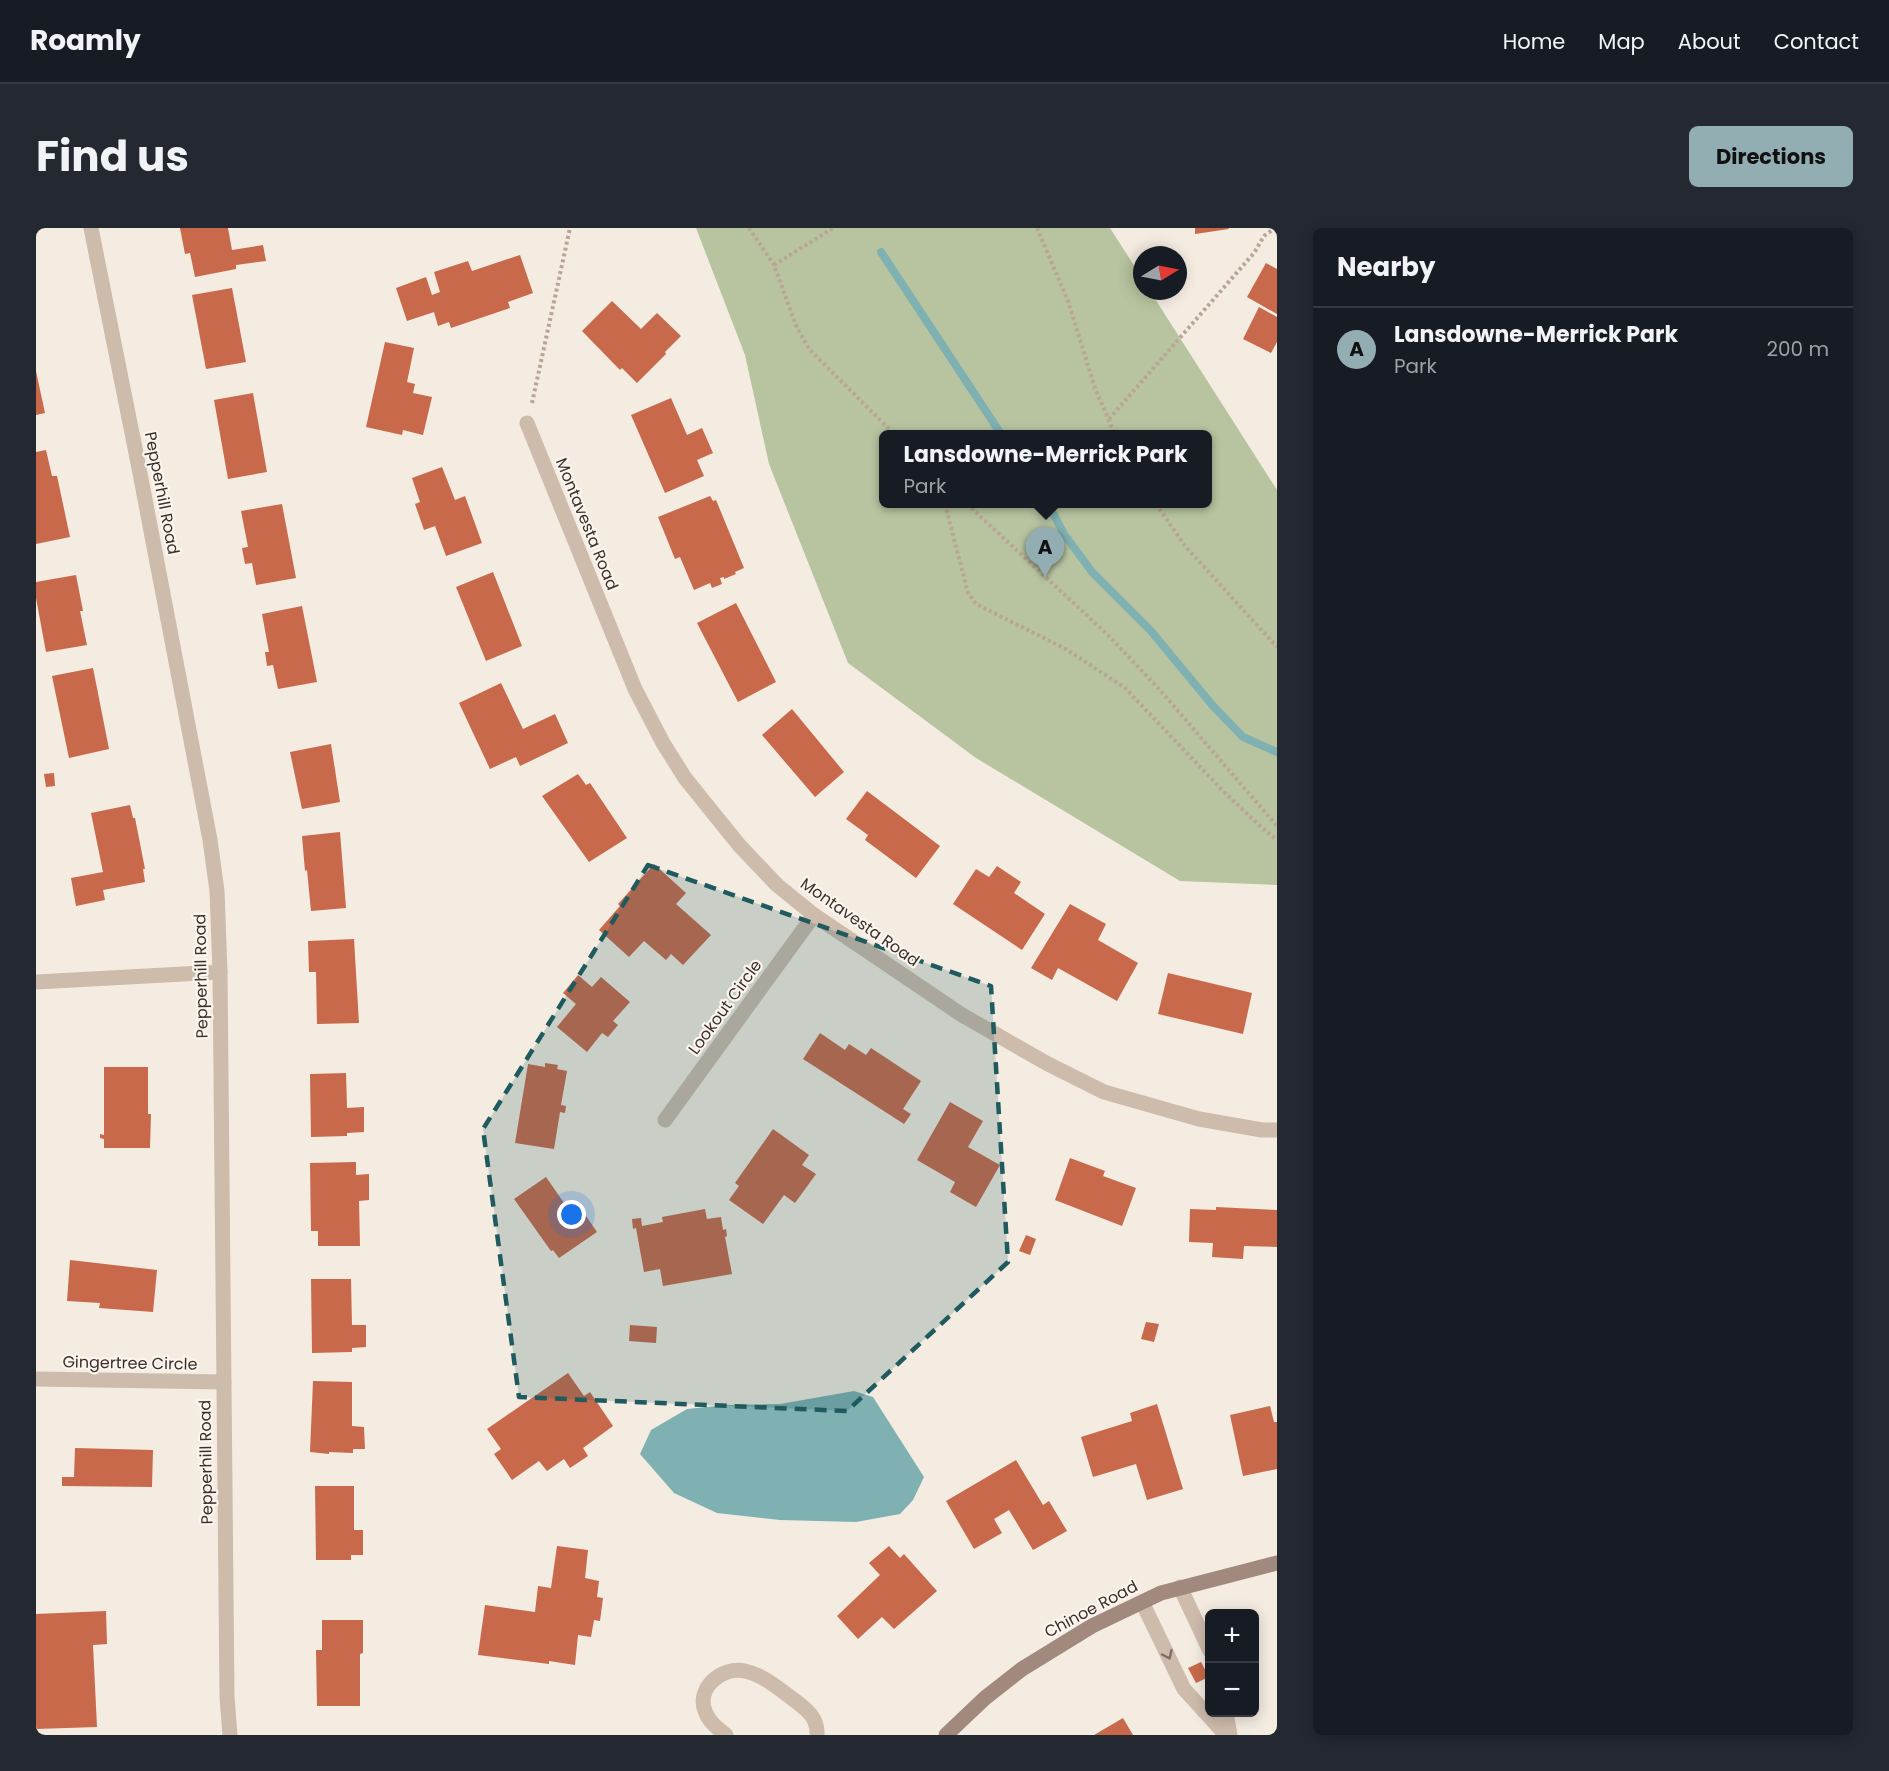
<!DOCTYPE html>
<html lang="en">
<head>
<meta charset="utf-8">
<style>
  body { margin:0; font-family:Poppins,sans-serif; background:#242831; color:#f1f3f6 }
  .controls { position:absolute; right:18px; bottom:18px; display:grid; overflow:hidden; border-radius:9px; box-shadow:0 3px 15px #0003 }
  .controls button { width:54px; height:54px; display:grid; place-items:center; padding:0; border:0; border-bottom:2px solid #363941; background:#171b24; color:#f1f3f6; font:30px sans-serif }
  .compass { position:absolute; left:1097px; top:18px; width:54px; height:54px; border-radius:50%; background:#171b24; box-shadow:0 3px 15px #0003; rotate:80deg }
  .you { position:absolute; left:536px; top:987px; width:21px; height:21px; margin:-15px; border:4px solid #fff; border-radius:50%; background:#1a73e8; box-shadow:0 0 0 9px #1a73e833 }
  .badge { display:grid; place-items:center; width:39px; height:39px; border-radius:50%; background:#92aeb2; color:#111; font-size:20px; font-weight:700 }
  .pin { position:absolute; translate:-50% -50px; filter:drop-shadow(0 2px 3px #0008) }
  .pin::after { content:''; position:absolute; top:32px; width:21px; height:18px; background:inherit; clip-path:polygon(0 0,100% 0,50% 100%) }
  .popup { position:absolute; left:843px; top:202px; width:333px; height:78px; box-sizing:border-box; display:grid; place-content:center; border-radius:9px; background:#171b24; filter:drop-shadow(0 2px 4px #0005); font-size:20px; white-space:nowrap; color:#9ea1a6 }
  .popup b { font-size:22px; color:#f1f3f6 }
  .popup::after { content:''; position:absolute; left:50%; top:100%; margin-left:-12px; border:12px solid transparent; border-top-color:#171b24 }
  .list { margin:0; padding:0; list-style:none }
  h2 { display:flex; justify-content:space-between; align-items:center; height:78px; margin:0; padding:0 24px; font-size:26px }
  h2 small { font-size:20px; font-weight:400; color:#9ea1a6 }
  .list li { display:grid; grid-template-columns:39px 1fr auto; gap:18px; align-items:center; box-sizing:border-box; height:84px; padding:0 24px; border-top:2px solid #363941 }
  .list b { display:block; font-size:22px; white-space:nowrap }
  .list p { margin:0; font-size:20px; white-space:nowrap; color:#9ea1a6 }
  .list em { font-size:20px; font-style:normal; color:#9ea1a6 }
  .map { position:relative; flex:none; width:1241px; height:1507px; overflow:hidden; border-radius:9px }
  header { display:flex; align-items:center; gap:36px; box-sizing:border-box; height:84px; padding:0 30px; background:#171b24; border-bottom:2px solid #363941 }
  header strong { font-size:28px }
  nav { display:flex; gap:33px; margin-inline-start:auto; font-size:21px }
  .intro { display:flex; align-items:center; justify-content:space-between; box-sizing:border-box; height:144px; padding:0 36px }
  h1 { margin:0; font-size:42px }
  .button { padding:15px 27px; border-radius:9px; background:#92aeb2; color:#111; font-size:21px; font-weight:700 }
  main { display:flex; gap:36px; padding:0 36px }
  aside { flex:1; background:#171b24; border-radius:9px; box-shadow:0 3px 15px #0003 }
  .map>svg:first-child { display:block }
  .green { fill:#b8c4a0; fill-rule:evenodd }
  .water { fill:#7fb0b2 }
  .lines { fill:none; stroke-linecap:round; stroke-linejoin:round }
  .stream { stroke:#7fb0b2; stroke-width:8 }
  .building { fill:#c8694b }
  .path { stroke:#b9a596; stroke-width:4; stroke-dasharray:3 3; stroke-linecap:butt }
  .street { stroke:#cdbbac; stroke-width:15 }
  .secondary { stroke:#a18a7d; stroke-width:15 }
  .oneway { stroke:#7d6f65 }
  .marked { fill:#1f5a5e; fill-opacity:0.2; stroke:#1f5a5e; stroke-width:4.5; stroke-dasharray:12 8; stroke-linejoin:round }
  .labels { text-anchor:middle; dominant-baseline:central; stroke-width:4.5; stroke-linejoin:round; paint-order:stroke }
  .street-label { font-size:16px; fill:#3b302b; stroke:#fbf5ee }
</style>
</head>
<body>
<header>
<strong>Roamly</strong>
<nav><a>Home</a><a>Map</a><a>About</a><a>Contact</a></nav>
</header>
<div class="intro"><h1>Find us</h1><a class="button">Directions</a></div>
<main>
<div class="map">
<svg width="1241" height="1507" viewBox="0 0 1241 1507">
  <rect width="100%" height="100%" fill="#f4ebe1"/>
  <path class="green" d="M660,0H1074L1106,50V63H1114L1241,262V657L1144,653L940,530L812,435L733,236L709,127ZM847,206H1171V276H847Z"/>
  <polygon class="water" points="818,1163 837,1169 888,1249 877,1272 864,1286 820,1294 744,1292 681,1285 638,1265 604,1226 615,1202 651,1181 690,1177 744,1176"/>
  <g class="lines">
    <g class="stream">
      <polyline points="845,24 965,206"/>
      <polyline points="1012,276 1028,306 1056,344 1115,403 1177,478 1207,509 1241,524"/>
    </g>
  </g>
  <g class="building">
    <polygon points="144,0 192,0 196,22 227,17 230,33 200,37 200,41 159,49 154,25 149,26"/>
    <polygon points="1159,0 1192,0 1193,1 1159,6"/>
    <polygon points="484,27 497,65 472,74 474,80 415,100 413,94 402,98 398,84 371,93 360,60 390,49 396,67 404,64 398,44 432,33 436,43"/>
    <polygon points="1230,35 1241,41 1241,86 1211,69"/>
    <polygon points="196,60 210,134 170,141 156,67"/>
    <polygon points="576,73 605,101 621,85 645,108 629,124 630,126 601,155 586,140 584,142 546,103"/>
    <polygon points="1223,79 1241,89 1241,114 1235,125 1207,111"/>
    <polygon points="349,114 378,120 371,154 379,156 377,165 396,169 387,207 367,202 366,207 330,199"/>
    <polygon points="0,143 9,185 0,187"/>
    <polygon points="217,165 231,244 192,251 178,172"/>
    <polygon points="635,170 651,207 666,200 677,225 661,232 668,248 629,265 595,187"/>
    <polygon points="10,222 16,248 21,248 34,309 0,316 0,224"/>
    <polygon points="406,239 419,272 429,268 446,315 410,328 399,298 388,302 379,276 384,274 376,250"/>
    <polygon points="674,268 677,273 680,272 708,340 699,344 700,346 688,351 688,349 684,350 686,356 676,360 674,355 658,362 644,329 639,331 622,289"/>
    <polygon points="246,276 260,350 220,357 216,335 209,336 206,320 212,319 205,283"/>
    <polygon points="457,344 486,418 450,433 420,359"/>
    <polygon points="40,347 47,383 44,383 51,417 10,424 0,370 0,354"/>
    <polygon points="700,375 740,454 702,474 661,395"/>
    <polygon points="266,378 281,454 242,461 237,437 231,438 229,424 233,424 226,386"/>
    <polygon points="57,440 73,521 33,530 16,448"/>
    <polygon points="465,455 487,501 519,486 532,515 484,538 480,529 454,541 423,475"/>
    <polygon points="756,481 808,544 779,569 726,507"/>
    <polygon points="295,516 304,574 266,581 254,524"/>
    <polygon points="18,545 19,558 10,559 8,546"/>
    <polygon points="542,546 550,557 554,555 591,610 553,634 506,568"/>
    <polygon points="831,563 904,618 880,650 829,612 832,607 810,591"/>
    <polygon points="94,577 97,590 99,590 109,641 107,641 109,654 67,662 69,672 40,678 35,650 67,644 55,585"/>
    <polygon points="304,604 310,680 275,683 271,642 269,643 266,608"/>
    <polygon points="618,636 650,665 640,676 675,707 647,737 635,726 630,732 608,713 593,729 563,702 584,678 582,676"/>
    <polygon points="961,638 985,654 978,665 1009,686 986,722 917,676 940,641 953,649"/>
    <polygon points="1034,676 1070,696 1062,712 1102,735 1081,773 1022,740 1016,752 995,740"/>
    <polygon points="318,711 323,795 281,796 280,744 273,744 272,713"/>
    <polygon points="1132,745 1216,765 1207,806 1122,786"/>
    <polygon points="542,747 556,759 565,749 594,774 577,793 582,797 572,809 566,805 551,824 521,799 540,776 527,765"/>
    <polygon points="784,805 809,822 813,816 830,827 835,820 885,853 867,881 875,886 868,896 767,831"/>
    <polygon points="509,835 522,837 521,841 531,843 525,877 530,878 529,885 524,884 518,921 479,915 492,836 509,839"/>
    <polygon points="68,839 112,839 112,886 115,886 114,920 68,920 68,911 64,910 64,906 68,907"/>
    <polygon points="310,845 311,880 328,879 328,904 311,905 311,908 275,909 274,846"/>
    <polygon points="914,874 947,893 932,919 964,937 940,979 914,964 919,954 881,932"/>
    <polygon points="737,901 773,927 766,937 780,946 759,975 748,967 727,996 693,972 703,958 699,955"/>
    <polygon points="1034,930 1069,943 1067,948 1100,960 1086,998 1019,972"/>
    <polygon points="320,934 320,947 333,946 333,972 323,973 324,1018 282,1018 282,1003 275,1003 274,935"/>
    <polygon points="510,949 535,985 544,979 561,1004 523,1030 517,1022 515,1023 478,971"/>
    <polygon points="1180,979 1241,982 1241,1019 1208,1018 1207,1031 1176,1029 1177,1015 1153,1014 1154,981 1180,982"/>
    <polygon points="669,981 671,991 685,989 687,1002 690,1001 691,1008 689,1009 696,1046 627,1058 624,1041 608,1044 600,1000 597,1001 596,991 605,990 606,998 627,994 626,989"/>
    <polygon points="990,1007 1000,1011 994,1027 983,1023"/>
    <polygon points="34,1032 121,1042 117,1084 63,1080 64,1075 31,1073"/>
    <polygon points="275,1051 315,1051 316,1097 330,1097 330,1119 316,1120 316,1124 276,1125"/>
    <polygon points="1110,1094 1123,1096 1118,1114 1105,1111"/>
    <polygon points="594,1097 621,1099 620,1115 593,1113"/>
    <polygon points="532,1145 548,1168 554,1164 577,1198 547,1220 552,1228 534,1240 528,1231 511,1243 503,1233 476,1252 458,1226 465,1221 451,1201"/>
    <polygon points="277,1153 316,1154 316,1198 328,1199 329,1221 317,1221 317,1225 293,1224 293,1226 274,1224"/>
    <polygon points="1121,1176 1147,1261 1111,1272 1100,1236 1057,1249 1045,1209 1096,1193 1094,1185"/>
    <polygon points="1234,1178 1238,1194 1241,1194 1241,1241 1207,1248 1194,1187"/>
    <polygon points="39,1220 117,1222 116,1259 26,1258 26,1249 38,1249"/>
    <polygon points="980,1232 1007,1277 1013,1273 1031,1303 997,1322 973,1282 958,1291 966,1305 938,1321 910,1273"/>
    <polygon points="279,1258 318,1258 318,1302 327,1302 327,1327 315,1327 315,1332 280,1332"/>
    <polygon points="521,1318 552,1322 549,1350 563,1353 561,1369 567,1370 564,1393 558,1392 555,1409 542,1407 539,1437 513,1433 513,1436 442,1427 449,1377 499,1384 502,1358 515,1360"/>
    <polygon points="853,1318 864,1330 868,1326 901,1363 858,1401 846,1389 822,1411 801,1388 844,1347 833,1335"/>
    <polygon points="70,1383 71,1416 57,1417 61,1499 0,1501 0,1386"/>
    <polygon points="286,1392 327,1392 327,1425 324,1426 324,1478 281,1478 280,1422 286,1422"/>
    <polygon points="1165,1434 1173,1449 1160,1455 1152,1440"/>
    <polygon points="1087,1490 1097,1507 1058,1507"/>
  </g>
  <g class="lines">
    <g class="path">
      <polyline points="713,0 738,37 761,100 774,122 858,206"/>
      <polyline points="1001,0 1032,73 1060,163 1079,206"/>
      <polyline points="738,37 797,0"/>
      <polyline points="496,175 534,0"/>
      <polyline points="1073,191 1218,25 1228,8 1239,0"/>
      <polyline points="909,276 932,365 940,376 1030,421 1089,460 1186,562 1226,600 1241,612"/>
      <polyline points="931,276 1072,407 1123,461 1241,598"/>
      <polyline points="1120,276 1149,318 1241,419"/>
    </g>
    <g class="street">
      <polyline points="55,0 103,240 174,612 181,663 184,744 191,1469 194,1507"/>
      <polyline points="491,195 599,461 627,515 649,550 703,617 741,657 778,687 926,787 1012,836 1068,864 1163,891 1226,902 1241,902"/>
      <polyline points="0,754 184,744"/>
      <polyline points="629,892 778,687"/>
      <polyline points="0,1151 188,1154"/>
      <polyline points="1144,1359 1174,1423"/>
      <polyline points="1106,1374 1148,1461 1190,1507"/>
      <polyline points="1190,1484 1194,1507"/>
      <path d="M690,1507C681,1500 673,1494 669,1483C660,1460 686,1438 709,1443C727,1447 742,1460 757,1471C770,1481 782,1489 781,1507"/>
    </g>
    <polyline class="secondary" points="910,1507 949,1470 986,1441 1056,1398 1125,1365 1241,1335"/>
  </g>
  <defs><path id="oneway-chevron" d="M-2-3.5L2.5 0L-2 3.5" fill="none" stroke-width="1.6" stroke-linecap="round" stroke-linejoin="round" transform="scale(1.5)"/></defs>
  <use class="oneway" href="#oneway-chevron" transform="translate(1132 1427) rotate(65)"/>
  <path class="marked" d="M612,637L955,758L972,1034L811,1183L483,1169L447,901Z"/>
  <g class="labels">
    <g class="street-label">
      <text transform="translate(126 265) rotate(79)">Pepperhill Road</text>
      <text transform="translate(551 296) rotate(68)">Montavesta Road</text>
      <text transform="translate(824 694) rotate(35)">Montavesta Road</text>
      <text transform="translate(165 748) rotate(-91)">Pepperhill Road</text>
      <text transform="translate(689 779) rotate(-54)">Lookout Circle</text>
      <text transform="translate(94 1135) rotate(1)">Gingertree Circle</text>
      <text transform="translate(170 1234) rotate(-91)">Pepperhill Road</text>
      <text transform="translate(1055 1381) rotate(-28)">Chinoe Road</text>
    </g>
  </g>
</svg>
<div class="controls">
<button>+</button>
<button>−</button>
</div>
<svg class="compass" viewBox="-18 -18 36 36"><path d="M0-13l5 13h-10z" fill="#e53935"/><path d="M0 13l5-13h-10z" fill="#9ea1a6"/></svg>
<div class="you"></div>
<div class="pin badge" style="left:1009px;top:349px">A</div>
<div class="popup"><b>Lansdowne-Merrick Park</b>Park</div>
</div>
<aside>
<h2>Nearby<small></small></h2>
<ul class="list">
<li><span class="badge">A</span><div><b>Lansdowne-Merrick Park</b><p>Park</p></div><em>200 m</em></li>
</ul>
</aside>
</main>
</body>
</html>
